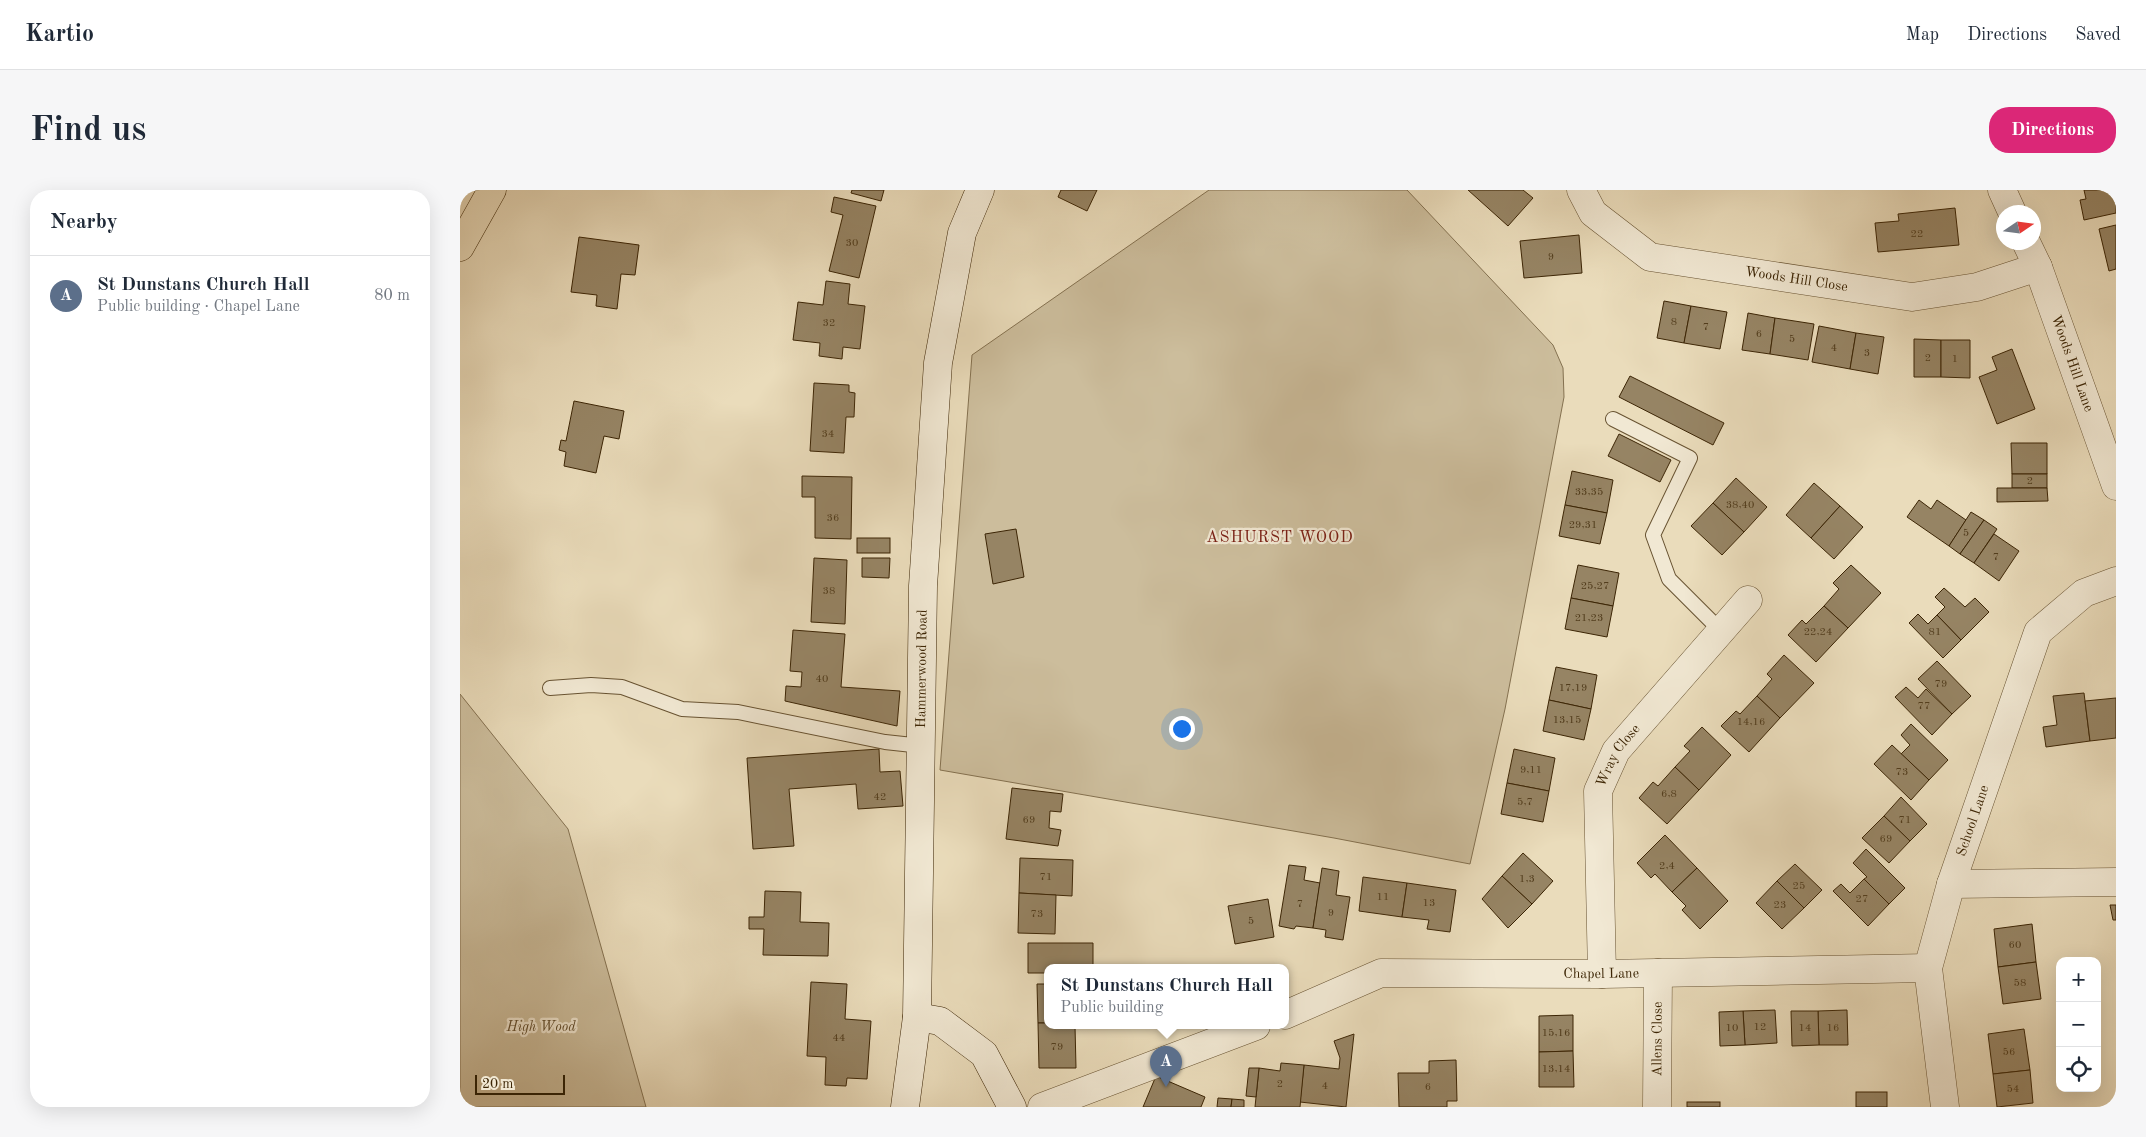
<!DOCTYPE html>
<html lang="en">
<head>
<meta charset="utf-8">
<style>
  body { margin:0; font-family:"Old Standard TT",serif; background:#f6f6f7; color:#1f2937 }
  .controls { position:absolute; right:15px; bottom:15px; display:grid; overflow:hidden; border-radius:10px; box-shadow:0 5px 20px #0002 }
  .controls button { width:45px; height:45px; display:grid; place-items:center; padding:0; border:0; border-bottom:1px solid #e0e1e3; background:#fff; color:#1f2937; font:25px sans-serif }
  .compass { position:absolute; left:1536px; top:15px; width:45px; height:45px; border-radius:50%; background:#fff; box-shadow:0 5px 20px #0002; rotate:77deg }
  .scale { position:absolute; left:15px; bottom:12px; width:90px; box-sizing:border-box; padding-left:5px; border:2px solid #3c2505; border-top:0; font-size:14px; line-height:18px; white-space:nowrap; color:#3c2505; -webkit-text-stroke:4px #f1e8d3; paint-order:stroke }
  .you { position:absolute; left:721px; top:538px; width:18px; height:18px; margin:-12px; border:4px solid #fff; border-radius:50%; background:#1a73e8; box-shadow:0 0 0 8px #1a73e833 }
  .badge { display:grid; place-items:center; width:32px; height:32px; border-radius:50%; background:#db2777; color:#fff; font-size:16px; font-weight:700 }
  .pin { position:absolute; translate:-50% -41px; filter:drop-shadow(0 1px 2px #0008) }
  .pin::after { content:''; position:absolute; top:26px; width:18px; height:15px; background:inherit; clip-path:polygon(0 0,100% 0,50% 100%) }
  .popup { position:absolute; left:584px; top:774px; width:245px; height:65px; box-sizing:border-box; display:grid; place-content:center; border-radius:10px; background:#fff; filter:drop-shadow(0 1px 4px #0005); font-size:16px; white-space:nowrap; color:#747a83 }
  .popup b { font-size:19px; color:#1f2937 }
  .popup::after { content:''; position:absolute; left:50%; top:100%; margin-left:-10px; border:10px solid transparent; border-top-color:#fff }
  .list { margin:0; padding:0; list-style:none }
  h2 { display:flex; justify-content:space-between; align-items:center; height:65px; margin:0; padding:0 20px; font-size:21px }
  h2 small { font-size:16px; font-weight:400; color:#747a83 }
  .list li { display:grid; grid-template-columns:32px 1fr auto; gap:15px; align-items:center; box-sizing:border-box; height:80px; padding:0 20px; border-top:1px solid #e0e1e3 }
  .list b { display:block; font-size:19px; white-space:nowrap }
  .list p { margin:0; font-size:16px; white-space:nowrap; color:#747a83 }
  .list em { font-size:16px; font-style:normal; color:#747a83 }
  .icon { flex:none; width:28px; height:28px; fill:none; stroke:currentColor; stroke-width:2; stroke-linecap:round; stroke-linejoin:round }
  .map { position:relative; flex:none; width:1656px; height:917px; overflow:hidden; border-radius:20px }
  header { display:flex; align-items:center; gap:30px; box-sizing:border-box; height:70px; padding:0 25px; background:#fff; border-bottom:1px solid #e0e1e3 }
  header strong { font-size:24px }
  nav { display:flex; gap:28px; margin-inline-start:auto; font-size:18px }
  .intro { display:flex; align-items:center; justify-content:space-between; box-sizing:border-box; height:120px; padding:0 30px }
  h1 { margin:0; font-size:35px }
  .button { padding:12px 22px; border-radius:20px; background:#db2777; color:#fff; font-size:18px; font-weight:700 }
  main { display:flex; gap:30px; padding:0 30px }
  aside { flex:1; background:#fff; border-radius:20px; box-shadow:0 5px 20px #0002 }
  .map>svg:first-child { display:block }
  .green { fill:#ccbd9c; stroke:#847150 }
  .building { fill:#968464; stroke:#3c2505 }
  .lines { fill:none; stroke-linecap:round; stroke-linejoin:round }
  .lane-casing { stroke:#685332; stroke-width:16 }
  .street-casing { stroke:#685332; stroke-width:29 }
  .secondary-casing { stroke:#3c2505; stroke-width:29 }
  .highway-casing { stroke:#3c2505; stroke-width:29 }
  .lane { stroke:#f1e8d3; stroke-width:14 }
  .street { stroke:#f1e8d3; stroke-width:28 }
  .secondary { stroke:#f1e8d3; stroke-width:28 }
  .highway { stroke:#eadcbb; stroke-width:28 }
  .labels { text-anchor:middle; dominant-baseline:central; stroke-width:4.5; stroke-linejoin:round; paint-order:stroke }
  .number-label { font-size:11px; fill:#523d1d }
  .street-label { font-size:14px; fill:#3c2505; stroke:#f1e8d3 }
  .park-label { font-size:14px; font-style:italic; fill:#604b2b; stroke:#f1e8d3 }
  .quarter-label { font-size:16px; letter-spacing:1px; fill:#7a1f14; stroke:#f1e8d3 }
</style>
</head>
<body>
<header>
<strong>Kartio</strong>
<nav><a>Map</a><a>Directions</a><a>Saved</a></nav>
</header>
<div class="intro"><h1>Find us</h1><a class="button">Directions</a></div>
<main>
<aside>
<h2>Nearby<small></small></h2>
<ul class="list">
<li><span class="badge" style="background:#5c6f8a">A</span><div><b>St Dunstans Church Hall</b><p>Public building · Chapel Lane</p></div><em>80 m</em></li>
</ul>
</aside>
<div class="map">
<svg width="1656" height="917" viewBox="0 0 1656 917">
  <rect width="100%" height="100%" fill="#eadcbb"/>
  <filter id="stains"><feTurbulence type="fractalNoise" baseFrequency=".004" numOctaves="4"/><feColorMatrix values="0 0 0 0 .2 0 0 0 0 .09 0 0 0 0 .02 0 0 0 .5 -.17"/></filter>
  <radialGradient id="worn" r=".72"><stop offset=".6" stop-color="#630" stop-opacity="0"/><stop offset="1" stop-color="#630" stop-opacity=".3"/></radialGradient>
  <g class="green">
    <polygon points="749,0 947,0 1093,155 1103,178 1104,207 1045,519 1010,674 874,648 480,580 512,165"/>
    <polygon points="0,504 108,639 186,917 0,917"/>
  </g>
  <g class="building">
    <polygon points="392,0 424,0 421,11 391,3"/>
    <polygon points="601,0 637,0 627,21 598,7"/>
    <polygon points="1008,0 1063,0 1073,8 1048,36"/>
    <polygon points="1624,0 1656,0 1656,23 1624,30 1620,10 1626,9"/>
    <polygon points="374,7 416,16 399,88 369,81 383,25 371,22"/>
    <polygon points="1495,18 1499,55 1418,62 1415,33 1439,31 1438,24"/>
    <polygon points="1656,35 1656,79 1649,81 1639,39"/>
    <polygon points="1119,45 1122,83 1064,88 1060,51"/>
    <polygon points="119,47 179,55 175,85 161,84 157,119 136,116 137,105 111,102"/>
    <polygon points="366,91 390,94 388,114 405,116 400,159 383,157 382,169 359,166 360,153 333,150 338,112 363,115"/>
    <polygon points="1204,111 1231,116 1224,153 1197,148"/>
    <polygon points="1231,116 1267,122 1260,159 1224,153"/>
    <polygon points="1288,123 1315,128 1310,164 1282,160"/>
    <polygon points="1315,128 1354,134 1348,170 1310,164"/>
    <polygon points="1359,136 1396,143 1390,179 1352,172"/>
    <polygon points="1396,143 1424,147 1418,184 1390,179"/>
    <polygon points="1454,149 1481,150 1481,187 1454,187"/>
    <polygon points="1481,150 1510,150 1510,188 1481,187"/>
    <polygon points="1552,159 1575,219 1537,234 1519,187 1537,180 1532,167"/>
    <polygon points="1170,186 1264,233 1253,255 1159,207"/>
    <polygon points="354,193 389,195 389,202 395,203 394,227 386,227 384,263 350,261"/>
    <polygon points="114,211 164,221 159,249 144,246 136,283 104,276 106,262 99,260 101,250 106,251"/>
    <polygon points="1159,244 1211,270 1200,292 1148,266"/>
    <polygon points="1551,253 1587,253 1587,284 1552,284"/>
    <polygon points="1112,281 1153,290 1147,323 1105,315"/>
    <rect x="1552" y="284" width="35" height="14"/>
    <polygon points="342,286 392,287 391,349 355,348 355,307 342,307"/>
    <polygon points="1276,288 1307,317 1284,342 1253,313"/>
    <polygon points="1354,293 1380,316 1351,348 1326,325"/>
    <polygon points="1537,298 1587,298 1588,311 1537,312"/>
    <polygon points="1459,310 1471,319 1477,310 1506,330 1489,356 1447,327"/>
    <polygon points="1253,313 1284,342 1262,365 1231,336"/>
    <polygon points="1105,315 1147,323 1140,354 1099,346"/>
    <polygon points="1380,316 1403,337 1374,369 1351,348"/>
    <polygon points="1511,322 1524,330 1500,364 1489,356"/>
    <polygon points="1524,330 1537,339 1514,373 1500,364"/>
    <polygon points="556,339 564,387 533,394 525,344"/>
    <polygon points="1534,344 1559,361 1539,391 1514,373"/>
    <rect x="397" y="348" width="33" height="15"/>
    <polygon points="354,368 387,370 385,434 351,432"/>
    <polygon points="402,368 430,368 429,388 402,387"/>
    <polygon points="1118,375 1159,383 1153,416 1111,408"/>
    <polygon points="1391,375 1421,403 1388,438 1364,416 1379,399 1373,393"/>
    <polygon points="1484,398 1505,417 1515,408 1529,422 1501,450 1477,425 1485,417 1475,407"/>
    <polygon points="1111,408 1153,416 1147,447 1105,439"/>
    <polygon points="1364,416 1388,438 1356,472 1328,445 1342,430 1346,434"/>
    <polygon points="1458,424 1468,434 1477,425 1501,450 1483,468 1449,433"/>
    <polygon points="333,440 385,444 381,497 440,501 437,536 325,511 326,496 341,497 342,482 330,481"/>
    <polygon points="1324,465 1354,493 1320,528 1297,506 1312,489 1307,484"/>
    <polygon points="1477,471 1511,506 1492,524 1458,489"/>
    <polygon points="1096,477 1137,485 1131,519 1089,510"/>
    <polygon points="1446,497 1458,508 1466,499 1492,524 1472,545 1435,507"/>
    <polygon points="1624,503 1630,551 1586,557 1583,537 1597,535 1593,506"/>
    <polygon points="1297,506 1320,528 1289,562 1261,536 1276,521 1280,524"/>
    <polygon points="1656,508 1656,548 1630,551 1625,511"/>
    <polygon points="1089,510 1131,519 1124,550 1083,541"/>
    <polygon points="1451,534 1488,570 1469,590 1441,564 1450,555 1441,545"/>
    <polygon points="1242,537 1271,565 1239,600 1215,577 1230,561 1224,556"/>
    <polygon points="1432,555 1469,590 1451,610 1414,574"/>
    <polygon points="419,559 420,582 440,581 443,616 398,619 396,594 329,599 334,656 293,659 287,568"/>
    <polygon points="1054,559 1095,568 1089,601 1047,593"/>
    <polygon points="1215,577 1239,600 1207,634 1179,608 1193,592 1198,596"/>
    <polygon points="1047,593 1089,601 1083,632 1041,624"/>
    <polygon points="552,598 603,604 601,622 590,621 589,638 601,640 598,656 546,649"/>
    <polygon points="1441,607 1467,634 1450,651 1424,626"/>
    <polygon points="1424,626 1450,651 1429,673 1402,648"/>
    <polygon points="1205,645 1237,678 1212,702 1195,684 1191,688 1177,673"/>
    <polygon points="1406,659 1445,698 1429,714 1404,689 1407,687 1393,673"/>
    <polygon points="1063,663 1093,691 1072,714 1042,686"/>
    <polygon points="560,668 613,670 612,706 559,703"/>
    <polygon points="1335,674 1362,700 1344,718 1317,691"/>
    <polygon points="829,675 846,677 844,690 860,693 853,738 836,736 834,739 819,736"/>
    <polygon points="862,678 879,681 876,705 890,707 883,750 865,747 866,740 853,738"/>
    <polygon points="1237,678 1268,711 1240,739 1222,720 1226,716 1212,702"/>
    <polygon points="1042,686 1072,714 1048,738 1022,709"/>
    <polygon points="903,687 947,693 942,727 899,721"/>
    <polygon points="1404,689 1429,714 1408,736 1373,701 1381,694 1390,703"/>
    <polygon points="1317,691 1344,718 1322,739 1296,713"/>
    <polygon points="947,693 996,700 990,742 967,739 969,730 942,727"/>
    <polygon points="305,701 341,702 340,732 369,733 368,766 303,765 304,739 289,739 289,727 304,727"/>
    <polygon points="559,703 596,705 595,744 558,743"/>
    <polygon points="808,709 814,747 775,754 768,716"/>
    <polygon points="1650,715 1656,715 1656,730 1653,730"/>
    <polygon points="1572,734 1576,772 1538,777 1534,739"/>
    <polygon points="568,753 633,753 633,778 587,778 587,783 568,783"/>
    <polygon points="1576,772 1581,809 1543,814 1538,777"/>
    <polygon points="351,792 387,794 385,829 411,831 407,889 387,888 386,896 365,895 366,867 347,866"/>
    <polygon points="577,794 587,794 587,833 578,833"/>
    <polygon points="1315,820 1317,853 1285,855 1283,821"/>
    <polygon points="1387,820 1388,855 1359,855 1358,821"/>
    <polygon points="1283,821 1285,855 1260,856 1259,822"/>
    <polygon points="1331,821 1358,821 1359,855 1332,856"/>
    <polygon points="1113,825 1113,861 1079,862 1079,826"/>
    <polygon points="578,833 587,833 587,836 615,836 616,878 579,878"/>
    <polygon points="1564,839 1570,880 1533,884 1528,844"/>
    <polygon points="894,844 886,917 840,912 844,875 879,879 880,868 874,851"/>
    <polygon points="1113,861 1114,897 1079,897 1079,862"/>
    <polygon points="996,870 997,911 987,911 987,917 939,917 938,883 969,883 969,871"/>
    <polygon points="821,873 844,875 840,917 795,917 799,878 820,881"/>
    <polygon points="789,878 799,878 796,907 786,906"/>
    <polygon points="1570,880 1573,913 1537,917 1533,884"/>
    <polygon points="696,886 745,907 741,917 683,917"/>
    <rect x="1396" y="902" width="31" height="15"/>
    <polygon points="758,908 772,909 771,917 757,917"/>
    <polygon points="772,909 784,910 784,917 771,917"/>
    <rect x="1227" y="912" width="33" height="5"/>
  </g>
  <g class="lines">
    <defs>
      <g id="lane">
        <polyline points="1153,229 1230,268 1193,345 1209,389 1260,440"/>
        <polyline points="90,498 131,495 162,497 222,519 278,522 425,552 462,556"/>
      </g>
      <g id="street">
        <path id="s1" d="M1121,0L1133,23L1190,67L1452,107L1517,97L1578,77"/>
        <polyline points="1542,0 1552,22"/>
        <path id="s2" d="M1566,52L1578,77L1656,296"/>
        <polyline points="1491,694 1656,692"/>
        <path id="s3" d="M1142,784L1138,601L1156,561L1288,410"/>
        <path id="s4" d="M825,825L921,783L1142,784L1468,778"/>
        <polyline points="582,917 796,836"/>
        <path id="s5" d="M1197,917L1198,783"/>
        <path id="s6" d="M1485,917L1468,778L1491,694L1578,442L1624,403L1656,391"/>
      </g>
      <g id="secondary">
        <polyline points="457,827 480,831 524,864 552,917"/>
        <path id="s7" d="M445,917L457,827L463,396L478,173L502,43L520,0"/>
      </g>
      <polyline id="highway" points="0,57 32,0"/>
    </defs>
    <use href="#lane" class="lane-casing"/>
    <use href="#street" class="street-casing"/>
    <use href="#secondary" class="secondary-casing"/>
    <use href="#highway" class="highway-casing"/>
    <use href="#lane" class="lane"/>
    <use href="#street" class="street"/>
    <use href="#secondary" class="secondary"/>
    <use href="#highway" class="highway"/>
  </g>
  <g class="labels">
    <g class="number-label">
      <text x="1457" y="44">22</text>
      <text x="392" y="53">30</text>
      <text x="1091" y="67">9</text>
      <text x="1214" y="132">8</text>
      <text x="369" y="133">32</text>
      <text x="1246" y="137">7</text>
      <text x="1299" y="144">6</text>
      <text x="1332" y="149">5</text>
      <text x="1374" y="158">4</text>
      <text x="1407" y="163">3</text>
      <text x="1468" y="168">2</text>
      <text x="1495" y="169">1</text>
      <text x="368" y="244">34</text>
      <text x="1570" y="291">2</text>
      <text x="1129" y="302">33,35</text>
      <text x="1280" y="315">38,40</text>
      <text x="373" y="328">36</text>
      <text x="1123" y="335">29,31</text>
      <text x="1506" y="343">5</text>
      <text x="1536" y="367">7</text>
      <text x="1135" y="396">25,27</text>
      <text x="369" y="401">38</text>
      <text x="1129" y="428">21,23</text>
      <text x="1358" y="442">22,24</text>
      <text x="1475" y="442">81</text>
      <text x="362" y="489">40</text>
      <text x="1481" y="494">79</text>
      <text x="1113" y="498">17,19</text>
      <text x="1464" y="516">77</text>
      <text x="1107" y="530">13,15</text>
      <text x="1291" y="532">14,16</text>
      <text x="1071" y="580">9,11</text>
      <text x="1442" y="582">73</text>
      <text x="1209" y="604">6,8</text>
      <text x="420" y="607">42</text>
      <text x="1065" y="612">5,7</text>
      <text x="569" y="630">69</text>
      <text x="1445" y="630">71</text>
      <text x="1426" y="649">69</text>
      <text x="1207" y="676">2,4</text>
      <text x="586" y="687">71</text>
      <text x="1067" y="689">1,3</text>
      <text x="1339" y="696">25</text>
      <text x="923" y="707">11</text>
      <text x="1402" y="709">27</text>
      <text x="969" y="713">13</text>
      <text x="840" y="714">7</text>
      <text x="1320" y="715">23</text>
      <text x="871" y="723">9</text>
      <text x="577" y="724">73</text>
      <text x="791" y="731">5</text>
      <text x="1555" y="755">60</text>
      <text x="1560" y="793">58</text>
      <text x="1300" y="837">12</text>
      <text x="1272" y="838">10</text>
      <text x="1345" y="838">14</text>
      <text x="1373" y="838">16</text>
      <text x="1096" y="843">15,16</text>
      <text x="379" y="848">44</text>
      <text x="597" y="857">79</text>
      <text x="1549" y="862">56</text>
      <text x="1096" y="879">13,14</text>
      <text x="820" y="894">2</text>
      <text x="865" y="896">4</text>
      <text x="968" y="897">6</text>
      <text x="1553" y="899">54</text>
    </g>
    <g class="street-label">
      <text stroke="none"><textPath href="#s1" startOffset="246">Woods Hill Close</textPath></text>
      <text stroke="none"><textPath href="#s2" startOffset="130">Woods Hill Lane</textPath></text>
      <text stroke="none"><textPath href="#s7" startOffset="439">Hammerwood Road</textPath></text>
      <text stroke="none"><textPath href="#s3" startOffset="224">Wray Close</textPath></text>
      <text stroke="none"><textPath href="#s6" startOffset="294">School Lane</textPath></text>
      <text stroke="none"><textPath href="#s4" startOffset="325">Chapel Lane</textPath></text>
      <text stroke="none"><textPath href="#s5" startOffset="68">Allens Close</textPath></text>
    </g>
    <g class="park-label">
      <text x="81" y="837">High Wood</text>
    </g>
    <g class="quarter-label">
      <text x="820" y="348">ASHURST WOOD</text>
    </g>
  </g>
  <rect width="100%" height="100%" filter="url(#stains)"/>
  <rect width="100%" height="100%" fill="url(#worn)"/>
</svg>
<div class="controls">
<button>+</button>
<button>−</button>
<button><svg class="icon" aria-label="locate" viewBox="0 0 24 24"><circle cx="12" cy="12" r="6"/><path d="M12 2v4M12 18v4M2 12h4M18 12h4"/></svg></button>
</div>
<svg class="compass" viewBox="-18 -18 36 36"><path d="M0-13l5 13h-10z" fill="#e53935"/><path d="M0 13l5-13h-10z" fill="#747a83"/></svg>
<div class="scale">20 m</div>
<div class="you"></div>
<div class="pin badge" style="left:706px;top:897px;background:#5c6f8a">A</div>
<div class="popup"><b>St Dunstans Church Hall</b>Public building</div>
</div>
</main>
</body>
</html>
